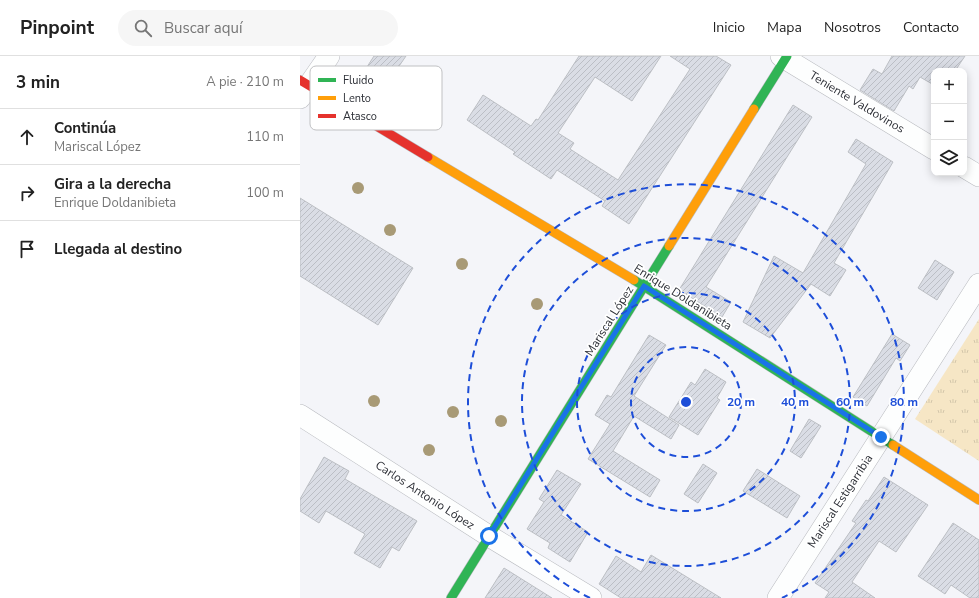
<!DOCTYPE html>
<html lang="es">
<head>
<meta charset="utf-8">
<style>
  body { margin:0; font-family:"Nunito Sans",sans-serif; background:#f6f6f6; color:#222 }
  .controls { position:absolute; right:12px; top:12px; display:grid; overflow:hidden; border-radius:8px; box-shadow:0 2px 10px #0003 }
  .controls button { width:36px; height:36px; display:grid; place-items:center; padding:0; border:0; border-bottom:1px solid #e0e0e0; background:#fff; color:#222; font:20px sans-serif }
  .stop { position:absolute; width:12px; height:12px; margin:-9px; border:3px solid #1a73e8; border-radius:50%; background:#fff }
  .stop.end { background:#1a73e8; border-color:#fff; box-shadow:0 1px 4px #0008 }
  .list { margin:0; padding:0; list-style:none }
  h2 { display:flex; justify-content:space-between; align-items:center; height:52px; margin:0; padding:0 16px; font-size:17px }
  h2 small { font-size:13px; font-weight:400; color:#767676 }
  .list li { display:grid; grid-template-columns:26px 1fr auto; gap:12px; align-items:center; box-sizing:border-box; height:56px; padding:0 16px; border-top:1px solid #e0e0e0 }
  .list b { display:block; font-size:15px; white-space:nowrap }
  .list p { margin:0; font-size:13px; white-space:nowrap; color:#767676 }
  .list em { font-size:13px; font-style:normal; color:#767676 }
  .icon { flex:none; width:22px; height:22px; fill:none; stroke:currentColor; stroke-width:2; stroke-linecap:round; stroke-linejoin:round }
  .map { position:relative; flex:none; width:679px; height:542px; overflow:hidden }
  header { display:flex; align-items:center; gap:24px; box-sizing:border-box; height:56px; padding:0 20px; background:#fff; border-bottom:1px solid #e0e0e0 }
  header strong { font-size:19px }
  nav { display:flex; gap:22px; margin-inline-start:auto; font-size:14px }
  .search { width:280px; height:36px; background:#f6f6f6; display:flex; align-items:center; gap:10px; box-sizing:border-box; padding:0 14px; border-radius:22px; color:#767676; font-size:15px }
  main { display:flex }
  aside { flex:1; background:#fff }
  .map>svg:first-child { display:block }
  .park { fill:url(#park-tufts) }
  .building { fill:url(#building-hatch); stroke:#bcbfc4 }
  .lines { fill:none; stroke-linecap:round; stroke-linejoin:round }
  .street-casing { stroke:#b8babf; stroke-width:22 }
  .fast-casing { stroke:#b8babf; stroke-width:10 }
  .slow-casing { stroke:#b8babf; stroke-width:10 }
  .jam-casing { stroke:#b8babf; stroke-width:10 }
  .street { stroke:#fdfefe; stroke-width:21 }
  .fast { stroke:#30b455; stroke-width:9 }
  .slow { stroke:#ff9f0a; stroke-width:9 }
  .jam { stroke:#e5322d; stroke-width:9 }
  .tree { fill:#a89a76 }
  .route { stroke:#1a73e8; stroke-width:5 }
  .ring { fill:none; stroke:#1d4ed8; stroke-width:2; stroke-dasharray:7 5 }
  .labels { text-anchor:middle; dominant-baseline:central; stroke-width:3.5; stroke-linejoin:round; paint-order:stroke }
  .street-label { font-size:12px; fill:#2d3037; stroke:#fff }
  .key { fill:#fff; stroke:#c0c1c3; stroke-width:1 }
  .key-label { font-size:11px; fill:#2d3037 }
  .centre { fill:#1d4ed8; stroke:#fff; stroke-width:2 }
  .ring-label { font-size:12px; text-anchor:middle; font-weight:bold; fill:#1d4ed8; stroke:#fff; stroke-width:3.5; stroke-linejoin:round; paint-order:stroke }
</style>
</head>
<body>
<header>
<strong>Pinpoint</strong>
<div class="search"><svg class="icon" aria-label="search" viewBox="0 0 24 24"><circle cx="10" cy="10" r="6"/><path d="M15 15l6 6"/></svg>Buscar aquí</div>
<nav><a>Inicio</a><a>Mapa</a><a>Nosotros</a><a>Contacto</a></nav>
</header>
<main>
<aside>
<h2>3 min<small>A pie · 210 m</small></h2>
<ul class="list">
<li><svg class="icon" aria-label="ahead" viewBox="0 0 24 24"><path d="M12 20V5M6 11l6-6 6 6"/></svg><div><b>Continúa</b><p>Mariscal López</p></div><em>110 m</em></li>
<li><svg class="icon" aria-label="right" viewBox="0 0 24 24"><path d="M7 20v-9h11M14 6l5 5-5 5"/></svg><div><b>Gira a la derecha</b><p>Enrique Doldanibieta</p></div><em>100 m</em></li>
<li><svg class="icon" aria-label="arrive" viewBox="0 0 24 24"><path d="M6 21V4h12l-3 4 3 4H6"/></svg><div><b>Llegada al destino</b></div></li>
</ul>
</aside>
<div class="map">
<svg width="679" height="542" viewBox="0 0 679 542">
  <defs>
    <pattern id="park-tufts" width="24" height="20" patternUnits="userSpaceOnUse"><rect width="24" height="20" fill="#f6e6c5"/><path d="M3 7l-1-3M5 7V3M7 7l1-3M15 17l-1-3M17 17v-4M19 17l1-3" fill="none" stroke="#d3c6aa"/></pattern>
    <pattern id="building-hatch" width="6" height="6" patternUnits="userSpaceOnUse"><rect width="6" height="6" fill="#dadde5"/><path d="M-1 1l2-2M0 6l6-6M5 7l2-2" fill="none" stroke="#bbbec5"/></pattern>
  </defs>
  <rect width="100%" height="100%" fill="#f4f5f9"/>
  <polygon class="park" points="679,263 679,405 615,363"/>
  <g class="building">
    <polygon points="74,0 106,0 93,19 107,27 86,61 49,39"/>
    <polygon points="279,0 361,0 332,45 295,21 258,77 274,87 270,93 318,124 390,13 370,0 416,0 431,9 329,168 302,150 305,145 257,114 251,123 213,98 215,96 167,64 183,39 231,70 236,63 238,64"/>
    <polygon points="592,0 665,0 655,15 634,15 634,29 620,21 613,33 609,30 594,55 560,34 573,13 582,18"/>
    <polygon points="493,49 512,61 406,231 431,246 422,261 379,234"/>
    <polygon points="556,83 593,106 534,207 546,214 530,240 511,228 470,282 443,266 474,200 503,217 566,108 548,96"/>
    <polygon points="0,142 113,212 78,269 0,220"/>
    <polygon points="635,204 654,216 637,244 618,232"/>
    <polygon points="592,278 610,289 600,305 596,302 567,350 553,341"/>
    <polygon points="349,279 366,289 334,340 379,369 371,383 334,360 313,395 360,424 350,441 288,403 310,368 295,359 307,339 311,341"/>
    <polygon points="405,313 426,326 417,342 420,344 398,379 369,361 391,326 395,329"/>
    <polygon points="509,363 521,370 501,402 490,395"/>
    <polygon points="24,401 49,415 45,423 117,465 99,495 92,491 80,512 54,497 65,478 26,455 19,467 0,455 0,443"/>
    <polygon points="403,408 417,417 398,447 384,438"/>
    <polygon points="457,413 500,440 487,462 443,435"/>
    <polygon points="257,414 281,428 261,459 288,476 270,506 248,492 250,487 227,473 244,446 239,443"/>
    <polygon points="584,421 628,449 596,496 579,485 552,526 575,542 525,542 529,536 515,527 556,467 552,465 566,444 568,445"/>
    <polygon points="653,467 679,484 679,542 670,542 651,529 645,538 618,520"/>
    <polygon points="351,499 421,542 321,542 299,528 316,500 341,516"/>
    <polygon points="204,512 252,542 185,542"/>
  </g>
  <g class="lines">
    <defs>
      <g id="street">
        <polyline points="481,0 634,93"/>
        <polyline points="0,42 29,0"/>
        <polyline points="664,111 679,120"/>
        <polyline points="0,359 189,480 291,542"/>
        <polyline points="478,542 679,228"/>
      </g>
      <g id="fast">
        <polyline points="454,53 487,0"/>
        <polyline points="334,224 593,389"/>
        <polyline points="151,542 369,190"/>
      </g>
      <g id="slow">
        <polyline points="128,101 334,224"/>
        <polyline points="369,190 454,53"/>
        <polyline points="593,389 679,444"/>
      </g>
      <polyline id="jam" points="0,24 128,101"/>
    </defs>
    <use href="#street" class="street-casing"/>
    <use href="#fast" class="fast-casing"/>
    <use href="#slow" class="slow-casing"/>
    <use href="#jam" class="jam-casing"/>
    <use href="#street" class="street"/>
    <use href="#fast" class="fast"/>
    <use href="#slow" class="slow"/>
    <use href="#jam" class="jam"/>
  </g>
  <g class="tree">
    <circle cx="58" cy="132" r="6"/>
    <circle cx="90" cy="174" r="6"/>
    <circle cx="162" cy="208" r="6"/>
    <circle cx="237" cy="248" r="6"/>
    <circle cx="74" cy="345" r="6"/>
    <circle cx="153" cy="356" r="6"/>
    <circle cx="201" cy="365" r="6"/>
    <circle cx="129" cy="394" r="6"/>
  </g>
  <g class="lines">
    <polyline class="route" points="189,480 344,230 581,381"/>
  </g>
  <g class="ring">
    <circle cx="386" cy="346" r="55"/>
    <circle cx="386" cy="346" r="109"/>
    <circle cx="386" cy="346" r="164"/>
    <path d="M290 542A218 218 0 1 1 482 542"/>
  </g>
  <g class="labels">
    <g class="street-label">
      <text transform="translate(557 46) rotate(31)">Teniente Valdovinos</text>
      <text transform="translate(383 241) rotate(32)">Enrique Doldanibieta</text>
      <text transform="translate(309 265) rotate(-58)">Mariscal López</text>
      <text transform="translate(125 439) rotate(33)">Carlos Antonio López</text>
      <text transform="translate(540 445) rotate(-57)">Mariscal Estigarribia</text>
    </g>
  </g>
  <rect x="10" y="10" width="132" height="64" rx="6" class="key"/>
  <rect x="18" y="22" width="18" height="4" fill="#30b455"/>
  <rect x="18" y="40" width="18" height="4" fill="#ff9f0a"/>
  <rect x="18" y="58" width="18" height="4" fill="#e5322d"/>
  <g class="key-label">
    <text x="43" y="28">Fluido</text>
    <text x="43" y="46">Lento</text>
    <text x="43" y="64">Atasco</text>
  </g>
  <circle cx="386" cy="346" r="6" class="centre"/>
  <g class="ring-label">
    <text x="441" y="350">20 m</text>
    <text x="495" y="350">40 m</text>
    <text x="550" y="350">60 m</text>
    <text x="604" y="350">80 m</text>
  </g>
</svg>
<div class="controls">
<button>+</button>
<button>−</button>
<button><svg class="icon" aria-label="layers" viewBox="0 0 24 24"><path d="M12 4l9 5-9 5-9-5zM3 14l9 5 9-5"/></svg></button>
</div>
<div class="stop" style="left:189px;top:480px"></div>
<div class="stop end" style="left:581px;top:381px"></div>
</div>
</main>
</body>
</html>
